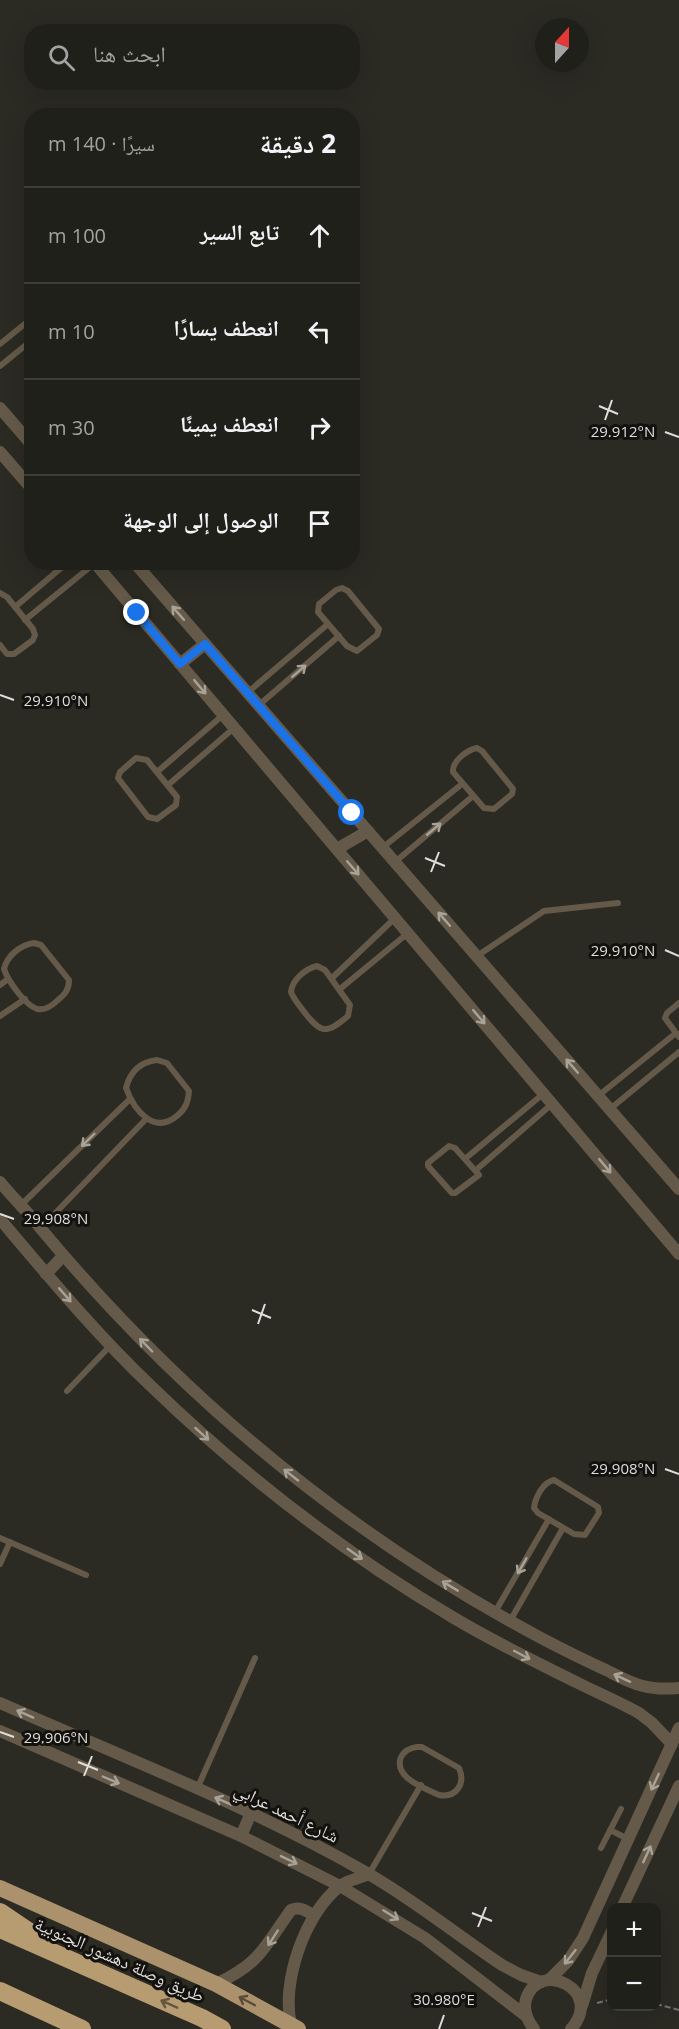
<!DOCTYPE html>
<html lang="ar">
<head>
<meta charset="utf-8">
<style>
  body { margin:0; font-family:"Open Sans","Noto Naskh Arabic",sans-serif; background:#282823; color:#f1f3f6; direction:rtl }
  .controls { position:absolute; right:18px; bottom:18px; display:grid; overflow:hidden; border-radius:12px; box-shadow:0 6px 24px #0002 }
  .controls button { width:54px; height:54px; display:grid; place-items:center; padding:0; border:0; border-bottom:2px solid #3d3e39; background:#20201a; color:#f1f3f6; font:30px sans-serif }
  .compass { position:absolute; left:535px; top:18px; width:54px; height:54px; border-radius:50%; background:#20201a; box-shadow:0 6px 24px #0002; rotate:21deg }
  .stop { position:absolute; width:18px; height:18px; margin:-14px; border:4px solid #1a73e8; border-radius:50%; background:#fff }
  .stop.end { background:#1a73e8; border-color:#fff; box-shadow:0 2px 6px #0008 }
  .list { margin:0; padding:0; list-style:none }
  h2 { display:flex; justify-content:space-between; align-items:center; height:78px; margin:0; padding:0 24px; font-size:26px }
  h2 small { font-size:20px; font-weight:400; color:#a2a3a2 }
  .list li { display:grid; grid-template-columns:39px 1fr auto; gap:18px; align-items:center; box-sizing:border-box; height:96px; padding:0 24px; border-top:2px solid #3d3e39 }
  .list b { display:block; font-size:22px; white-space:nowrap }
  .list em { font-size:20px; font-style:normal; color:#a2a3a2 }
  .icon { flex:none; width:33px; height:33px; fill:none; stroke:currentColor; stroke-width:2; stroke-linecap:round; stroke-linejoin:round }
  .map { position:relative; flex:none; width:679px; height:2029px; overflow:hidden; direction:ltr }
  .search { position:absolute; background:#20201a; box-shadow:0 6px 24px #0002; left:24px; top:24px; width:336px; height:66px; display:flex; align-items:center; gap:15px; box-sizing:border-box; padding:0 21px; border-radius:24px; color:#a2a3a2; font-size:22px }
  .panel { position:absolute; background:#20201a; box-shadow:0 6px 24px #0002; left:24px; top:108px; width:336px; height:462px; border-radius:24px; direction:rtl }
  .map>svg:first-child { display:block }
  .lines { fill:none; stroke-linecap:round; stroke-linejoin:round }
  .path { stroke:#74736d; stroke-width:2; stroke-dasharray:6 3; stroke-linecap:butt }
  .service { stroke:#655a49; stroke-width:6 }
  .minor { stroke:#655a49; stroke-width:12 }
  .trunk { stroke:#ac926c; stroke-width:16 }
  .motorway { stroke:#b79b71; stroke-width:18 }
  .oneway { stroke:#a8a399 }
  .oneway2 { stroke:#584c39 }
  .oneway3 { stroke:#655640 }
  .route { stroke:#1a73e8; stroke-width:8 }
  .ticks { fill:none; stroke:#dfdeda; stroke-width:2 }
  .labels { text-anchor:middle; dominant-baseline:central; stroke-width:6; stroke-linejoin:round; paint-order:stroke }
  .street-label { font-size:18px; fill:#dfdeda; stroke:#13120f }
  .ticks-label { font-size:15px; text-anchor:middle; fill:#dfdeda; stroke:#13120f; stroke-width:6; stroke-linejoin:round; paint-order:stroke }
</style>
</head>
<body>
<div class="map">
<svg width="679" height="2029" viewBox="0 0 679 2029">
  <rect width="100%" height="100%" fill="#2b2a23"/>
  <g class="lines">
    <g class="path">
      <polyline points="597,2003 612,1999"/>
      <polyline points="656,2004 679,2010"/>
    </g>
    <g class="service">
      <polyline points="0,344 32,318"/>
      <polyline points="0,366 32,340"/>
      <polygon points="342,588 348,591 379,629 377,635 357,651 347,646 318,612 319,604 336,590"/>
      <polyline points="0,593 7,597 33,629 35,635 33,640 14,654 7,654 0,645"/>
      <polyline points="15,607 68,562"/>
      <polyline points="25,620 95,563"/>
      <polyline points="247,693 328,624"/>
      <polyline points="259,705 339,636"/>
      <path d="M477,748L482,751L513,789L512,794L494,809L484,808L453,772C452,761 467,750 477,748Z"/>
      <polygon points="136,758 147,760 177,797 176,805 157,819 148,817 118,778 120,772"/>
      <polyline points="157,772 223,715"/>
      <polyline points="168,785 234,728"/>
      <polyline points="382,848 462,784"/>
      <polyline points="395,862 473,796"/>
      <path d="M34,943L41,945L69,980C69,990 65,994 58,1000C53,1005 46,1011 37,1009C25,1005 8,981 4,969C7,956 20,945 34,943Z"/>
      <polyline points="477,956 544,911 618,903"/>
      <path d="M317,966L325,970L350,1005L348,1016C328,1033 322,1035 305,1013C300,1006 294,1000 291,992C292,980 305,969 317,966Z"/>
      <polyline points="332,978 395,918"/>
      <polyline points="0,985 8,979"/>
      <polyline points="340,989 408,933"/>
      <polyline points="679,1003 667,1013 665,1018 679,1037"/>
      <polyline points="0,1016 25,999"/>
      <path d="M157,1060L167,1063L189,1091C188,1102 186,1108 178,1115C154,1136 134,1110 126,1088C130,1072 140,1062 157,1060Z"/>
      <polyline points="598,1096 676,1033"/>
      <polyline points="610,1109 679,1052"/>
      <polygon points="449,1146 455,1148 479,1175 455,1193 452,1193 428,1166 428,1163"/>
      <polyline points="466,1158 543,1094"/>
      <polyline points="476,1170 552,1104"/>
      <polyline points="21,1205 130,1099"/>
      <polyline points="41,1228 146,1119"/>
      <polyline points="67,1391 110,1346"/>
      <path d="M554,1480L598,1507L599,1513L585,1535L574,1534L538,1513L534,1508C535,1498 543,1482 554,1480Z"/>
      <polyline points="0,1538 86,1575"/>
      <polyline points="0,1564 10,1542"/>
      <polyline points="495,1612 549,1519"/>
      <polyline points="510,1621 563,1528"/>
      <path d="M417,1747H422L459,1768C466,1784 456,1798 439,1795C425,1788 393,1778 401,1757C404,1751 410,1748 417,1747Z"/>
      <polyline points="197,1789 255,1658"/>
      <polyline points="610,1830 628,1839"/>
      <polyline points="601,1848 621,1809"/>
      <polyline points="369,1874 421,1785"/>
    </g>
    <g class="minor">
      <polyline points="0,408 32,445"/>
      <polyline points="0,452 32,489"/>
      <polyline points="94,562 679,1254"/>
      <polyline points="134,562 679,1189"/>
      <polyline points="180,664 205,644"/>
      <polyline points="337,849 368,831"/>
      <path d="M0,1182C13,1198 29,1213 42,1230C182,1398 347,1535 541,1638C562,1649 584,1660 606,1670C618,1676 630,1683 643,1686C654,1689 667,1689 679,1688"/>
      <path d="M0,1219C49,1277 97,1335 152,1387C243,1475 344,1553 454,1618C494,1642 536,1662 578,1683C598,1693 619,1702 639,1713L652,1723L672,1744"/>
      <polyline points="46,1274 63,1256"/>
      <path d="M0,1703C123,1757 250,1806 367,1873C414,1900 457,1935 502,1965L521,1975L541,1982"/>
      <polyline points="0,1731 241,1836 340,1886 425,1938 526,2016"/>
      <polyline points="241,1836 251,1813"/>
      <polyline points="622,1908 679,1786"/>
      <polyline points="549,1980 568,1961 583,1938 679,1728"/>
      <path d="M216,1984C261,1963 264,1947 291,1910C300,1906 306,1911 313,1915"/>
      <polyline points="582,2006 592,1973 612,1931"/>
      <path d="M291,2025C281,1982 305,1913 340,1886C349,1879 359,1879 369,1874"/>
      <path d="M534,2029C527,2020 523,2010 526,1999C540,1958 605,1991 571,2029"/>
    </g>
    <polyline class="trunk" points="0,1888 216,1984 298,2029"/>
    <g class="motorway">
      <polyline points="0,1912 34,1935"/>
      <polyline points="0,1929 202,2018 222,2029"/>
      <polyline points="0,1991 82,2029"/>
    </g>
  </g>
  <defs><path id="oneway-shaft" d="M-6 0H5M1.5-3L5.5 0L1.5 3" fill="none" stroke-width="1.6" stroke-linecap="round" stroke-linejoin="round" transform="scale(1.5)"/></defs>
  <g class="oneway">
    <use href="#oneway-shaft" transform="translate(178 613) rotate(-131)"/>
    <use href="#oneway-shaft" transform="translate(299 671) rotate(-41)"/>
    <use href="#oneway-shaft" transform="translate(200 687) rotate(50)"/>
    <use href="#oneway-shaft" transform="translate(434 829) rotate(-40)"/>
    <use href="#oneway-shaft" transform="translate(353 868) rotate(49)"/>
    <use href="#oneway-shaft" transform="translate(444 919) rotate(-131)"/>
    <use href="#oneway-shaft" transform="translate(479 1017) rotate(50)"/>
    <use href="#oneway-shaft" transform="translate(572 1066) rotate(-131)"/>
    <use href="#oneway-shaft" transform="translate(88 1140) rotate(136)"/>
    <use href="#oneway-shaft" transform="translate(605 1166) rotate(50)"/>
    <use href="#oneway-shaft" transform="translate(65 1295) rotate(49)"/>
    <use href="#oneway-shaft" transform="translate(146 1345) rotate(-134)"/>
    <use href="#oneway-shaft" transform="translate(202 1434) rotate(42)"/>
    <use href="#oneway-shaft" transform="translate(291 1475) rotate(-142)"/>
    <use href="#oneway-shaft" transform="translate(355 1554) rotate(35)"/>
    <use href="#oneway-shaft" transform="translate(522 1566) rotate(120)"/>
    <use href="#oneway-shaft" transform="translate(450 1586) rotate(-149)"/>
    <use href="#oneway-shaft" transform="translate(522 1655) rotate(28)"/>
    <use href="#oneway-shaft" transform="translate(622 1678) rotate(-155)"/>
    <use href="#oneway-shaft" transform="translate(25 1714) rotate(-156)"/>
    <use href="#oneway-shaft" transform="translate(111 1780) rotate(23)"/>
    <use href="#oneway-shaft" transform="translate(655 1782) rotate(115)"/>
    <use href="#oneway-shaft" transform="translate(223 1801) rotate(-156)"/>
    <use href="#oneway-shaft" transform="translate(647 1854) rotate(-65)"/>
    <use href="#oneway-shaft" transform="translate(289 1860) rotate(26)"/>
    <use href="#oneway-shaft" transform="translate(391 1915) rotate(32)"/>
    <use href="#oneway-shaft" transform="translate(273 1938) rotate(123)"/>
    <use href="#oneway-shaft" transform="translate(570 1957) rotate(128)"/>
  </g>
  <use class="oneway2" href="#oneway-shaft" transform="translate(247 2001) rotate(-152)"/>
  <use class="oneway3" href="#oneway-shaft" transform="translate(169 2004) rotate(-156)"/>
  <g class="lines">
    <polyline class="route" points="137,613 180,664 205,644 352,813"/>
  </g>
  <path class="ticks" d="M599,406L618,414M605,420L612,400M665,432L679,437M0,695L14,700M425,858L445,866M431,872L439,852M665,950L679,956M0,1214L14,1219M252,1310L271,1318M258,1324L265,1304M665,1469L679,1474M0,1732L14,1737M78,1762L98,1770M84,1776L92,1756M472,1913L492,1921M478,1927L486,1907M439,2029L444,2015"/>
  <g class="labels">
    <g class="street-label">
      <text transform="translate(287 1812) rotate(26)">شارع أحمد عرابي</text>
      <text transform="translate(120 1959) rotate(24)">طريق وصلة دهشور الجنوبية</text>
    </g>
  </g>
  <g class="ticks-label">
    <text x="623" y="437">29.912°N</text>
    <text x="56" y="706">29.910°N</text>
    <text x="623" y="956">29.910°N</text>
    <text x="56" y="1224">29.908°N</text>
    <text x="623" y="1474">29.908°N</text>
    <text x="56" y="1743">29.906°N</text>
    <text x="444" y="2005">30.980°E</text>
  </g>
</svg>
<div class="controls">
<button>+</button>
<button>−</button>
</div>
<svg class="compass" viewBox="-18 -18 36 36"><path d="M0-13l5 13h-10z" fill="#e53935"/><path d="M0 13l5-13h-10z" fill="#a2a3a2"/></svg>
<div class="stop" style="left:352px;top:813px"></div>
<div class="stop end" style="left:137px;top:613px"></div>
<div class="search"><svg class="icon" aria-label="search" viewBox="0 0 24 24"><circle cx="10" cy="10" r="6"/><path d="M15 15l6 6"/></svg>ابحث هنا</div>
<section class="panel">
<h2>2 دقيقة<small>سيرًا · 140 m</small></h2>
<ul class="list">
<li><svg class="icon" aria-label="ahead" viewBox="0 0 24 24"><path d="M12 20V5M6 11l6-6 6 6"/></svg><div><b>تابع السير</b></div><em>100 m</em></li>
<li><svg class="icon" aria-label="left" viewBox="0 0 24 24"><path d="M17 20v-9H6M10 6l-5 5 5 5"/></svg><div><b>انعطف يسارًا</b></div><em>10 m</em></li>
<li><svg class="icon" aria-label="right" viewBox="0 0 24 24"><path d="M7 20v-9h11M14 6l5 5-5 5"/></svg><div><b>انعطف يمينًا</b></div><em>30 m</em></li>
<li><svg class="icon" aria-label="arrive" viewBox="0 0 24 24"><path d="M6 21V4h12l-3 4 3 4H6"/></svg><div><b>الوصول إلى الوجهة</b></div></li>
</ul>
</section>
</div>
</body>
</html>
